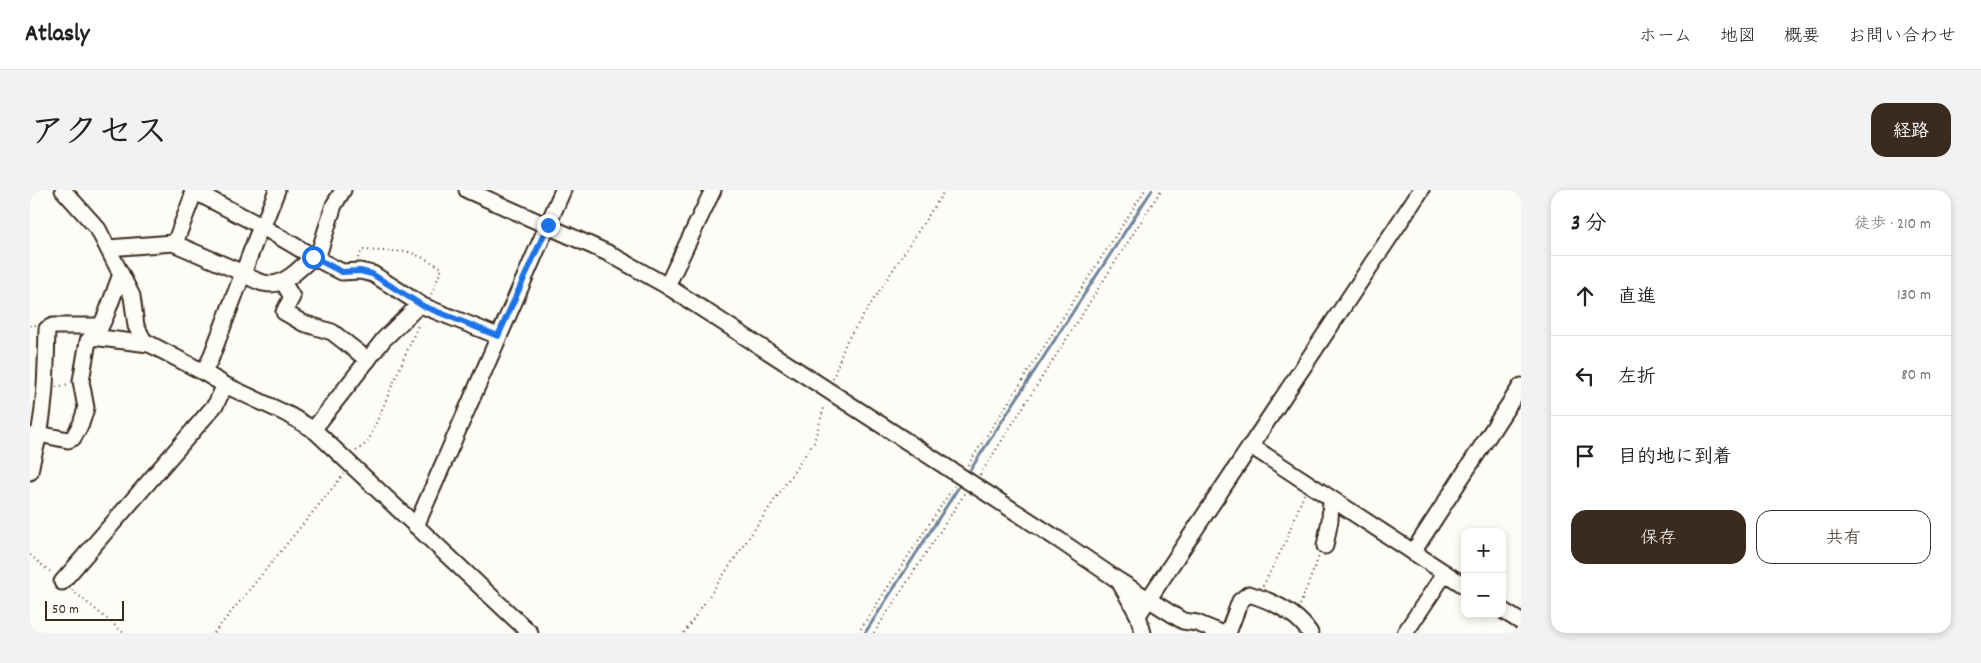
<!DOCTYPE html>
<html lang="ja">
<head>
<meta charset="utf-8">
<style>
  body { margin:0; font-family:Dekko,"Klee One",sans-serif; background:#f2f2f2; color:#202124 }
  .controls { position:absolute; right:15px; bottom:15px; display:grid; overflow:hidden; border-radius:10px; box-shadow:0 2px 8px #0003 }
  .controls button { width:45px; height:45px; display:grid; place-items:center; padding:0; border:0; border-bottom:1px solid #e0e0e0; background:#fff; color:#202124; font:25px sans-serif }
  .scale { position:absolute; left:15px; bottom:12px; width:79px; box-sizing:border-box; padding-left:5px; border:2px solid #3b2a1e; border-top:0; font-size:14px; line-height:18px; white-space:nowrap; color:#3b2a1e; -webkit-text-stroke:4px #fdfcf7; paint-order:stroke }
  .stop { position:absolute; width:15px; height:15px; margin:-11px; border:4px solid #1a73e8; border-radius:50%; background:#fff }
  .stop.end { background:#1a73e8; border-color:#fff; box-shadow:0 1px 5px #0008 }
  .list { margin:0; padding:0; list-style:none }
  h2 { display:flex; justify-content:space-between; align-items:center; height:65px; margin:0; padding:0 20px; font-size:21px }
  h2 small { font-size:16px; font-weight:400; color:#757577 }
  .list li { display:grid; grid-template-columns:32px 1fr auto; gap:15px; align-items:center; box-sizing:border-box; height:80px; padding:0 20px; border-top:1px solid #e0e0e0 }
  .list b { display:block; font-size:19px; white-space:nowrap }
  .list em { font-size:16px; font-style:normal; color:#757577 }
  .actions { display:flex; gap:10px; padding:15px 20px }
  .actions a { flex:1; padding:11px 0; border:1px solid #3b2a1e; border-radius:15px; text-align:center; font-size:18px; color:#3b2a1e }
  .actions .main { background:#3b2a1e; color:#fff }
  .icon { flex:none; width:28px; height:28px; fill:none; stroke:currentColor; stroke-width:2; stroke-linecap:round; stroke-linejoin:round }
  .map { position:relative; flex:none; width:1491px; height:443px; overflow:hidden; border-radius:15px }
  header { display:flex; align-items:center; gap:30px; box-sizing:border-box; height:70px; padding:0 25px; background:#fff; border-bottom:1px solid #e0e0e0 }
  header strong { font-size:24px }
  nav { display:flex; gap:28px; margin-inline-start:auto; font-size:18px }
  .intro { display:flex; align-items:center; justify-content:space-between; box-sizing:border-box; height:120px; padding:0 30px }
  h1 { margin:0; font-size:35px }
  .button { padding:12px 22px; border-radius:15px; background:#3b2a1e; color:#fff; font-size:18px; font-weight:700 }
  main { display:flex; gap:30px; padding:0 30px }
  aside { flex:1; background:#fff; border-radius:15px; box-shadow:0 2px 8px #0003 }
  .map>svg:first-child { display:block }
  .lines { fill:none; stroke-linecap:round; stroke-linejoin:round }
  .stream { stroke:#70859b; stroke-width:3 }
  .minor-casing { stroke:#3b2a1e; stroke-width:19 }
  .path { stroke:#3b2a1e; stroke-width:2; stroke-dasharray:1 4; stroke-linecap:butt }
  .minor { stroke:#fdfcf7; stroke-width:15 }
  .route { stroke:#1a73e8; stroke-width:6 }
</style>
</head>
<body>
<header>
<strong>Atlasly</strong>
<nav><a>ホーム</a><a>地図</a><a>概要</a><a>お問い合わせ</a></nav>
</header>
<div class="intro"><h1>アクセス</h1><a class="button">経路</a></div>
<main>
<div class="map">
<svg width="1491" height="443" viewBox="0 0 1491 443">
  <rect width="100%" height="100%" fill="#fdfcf7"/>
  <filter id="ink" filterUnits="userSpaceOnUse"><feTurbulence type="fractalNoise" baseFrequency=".02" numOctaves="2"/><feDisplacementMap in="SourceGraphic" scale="10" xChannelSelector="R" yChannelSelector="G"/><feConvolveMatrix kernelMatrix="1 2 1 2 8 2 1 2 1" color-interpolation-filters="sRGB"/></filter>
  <g filter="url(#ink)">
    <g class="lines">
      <g class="stream">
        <polyline points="937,285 1122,0"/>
        <polyline points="835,443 932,292"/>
      </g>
      <defs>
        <g id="minor">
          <polyline points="33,0 68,39 102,106 106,136 114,151 173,182 195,195 259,225 284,240 500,443"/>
          <polyline points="162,0 231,36 287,69 304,15 313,0"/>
          <polyline points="437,0 578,63 637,96 1029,350 1089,391 1108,425 1113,443"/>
          <polyline points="145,53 165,0"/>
          <path d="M78,58L143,53L213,83C246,106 257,89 283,67"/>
          <polyline points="287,69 312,82 330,81 343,84 393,116 468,146"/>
          <polyline points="253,92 262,107 254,122 273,133 302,142 338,170"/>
          <polyline points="637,96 683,0"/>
          <polyline points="62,147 119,154"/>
          <polyline points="173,182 180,170 231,36 234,33 247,0"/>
          <polyline points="283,240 354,149 390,114"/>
          <polyline points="0,246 14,245 38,250 43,248 51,234 56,218 51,191 58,151 69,140 76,125 91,84"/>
          <polyline points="1221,256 1435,396"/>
          <path d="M0,282C2,269 6,257 9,244C16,210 16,174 17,139L23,136H70"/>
          <polyline points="386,336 533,0"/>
          <polyline points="1295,356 1300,330 1301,309"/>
          <polyline points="1383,362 1491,196"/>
          <polyline points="32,392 186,214 195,195"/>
          <polyline points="1091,392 1153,431 1167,433 1191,443"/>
          <polyline points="1472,420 1491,432"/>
          <polyline points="1108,425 1391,0"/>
          <path d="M1198,443L1210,411L1219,404C1242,411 1267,423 1280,443"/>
          <polyline points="1375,443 1415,383"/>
        </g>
      </defs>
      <use href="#minor" class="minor-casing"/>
      <g class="path">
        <polyline points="328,68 332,60 379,62 396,69 412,78 401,105"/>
        <polyline points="0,136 6,135"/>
        <polyline points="803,189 816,152 915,0"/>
        <polyline points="26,197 39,194"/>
        <polyline points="326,261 338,252 389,133"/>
        <polyline points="938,275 1115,0"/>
        <polyline points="950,285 1131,0"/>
        <polyline points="0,365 23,384"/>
        <polyline points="1233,396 1255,353 1274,304"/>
        <polyline points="42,400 94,443"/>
        <polyline points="1270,415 1289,366"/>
        <polyline points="184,443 314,284"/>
        <polyline points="654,443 784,252 795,215"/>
        <polyline points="828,443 924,296"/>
        <polyline points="844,443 935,303"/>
      </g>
      <use href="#minor" class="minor"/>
    </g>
  </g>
  <g class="lines" filter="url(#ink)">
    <polyline class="route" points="283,67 312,82 330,81 342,84 393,116 468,146 518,35"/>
  </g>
</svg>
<div class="controls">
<button>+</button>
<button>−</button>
</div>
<div class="scale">50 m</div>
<div class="stop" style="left:283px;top:67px"></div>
<div class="stop end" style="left:518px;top:35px"></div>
</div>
<aside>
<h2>3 分<small>徒歩 · 210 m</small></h2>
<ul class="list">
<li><svg class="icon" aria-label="ahead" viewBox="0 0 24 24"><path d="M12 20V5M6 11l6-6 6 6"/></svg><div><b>直進</b></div><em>130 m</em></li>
<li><svg class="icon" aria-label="left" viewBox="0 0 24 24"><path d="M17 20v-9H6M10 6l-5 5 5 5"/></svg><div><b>左折</b></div><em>80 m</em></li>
<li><svg class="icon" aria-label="arrive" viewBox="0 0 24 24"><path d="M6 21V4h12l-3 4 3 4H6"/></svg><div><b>目的地に到着</b></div></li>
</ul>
<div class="actions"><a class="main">保存</a><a>共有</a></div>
</aside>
</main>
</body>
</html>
